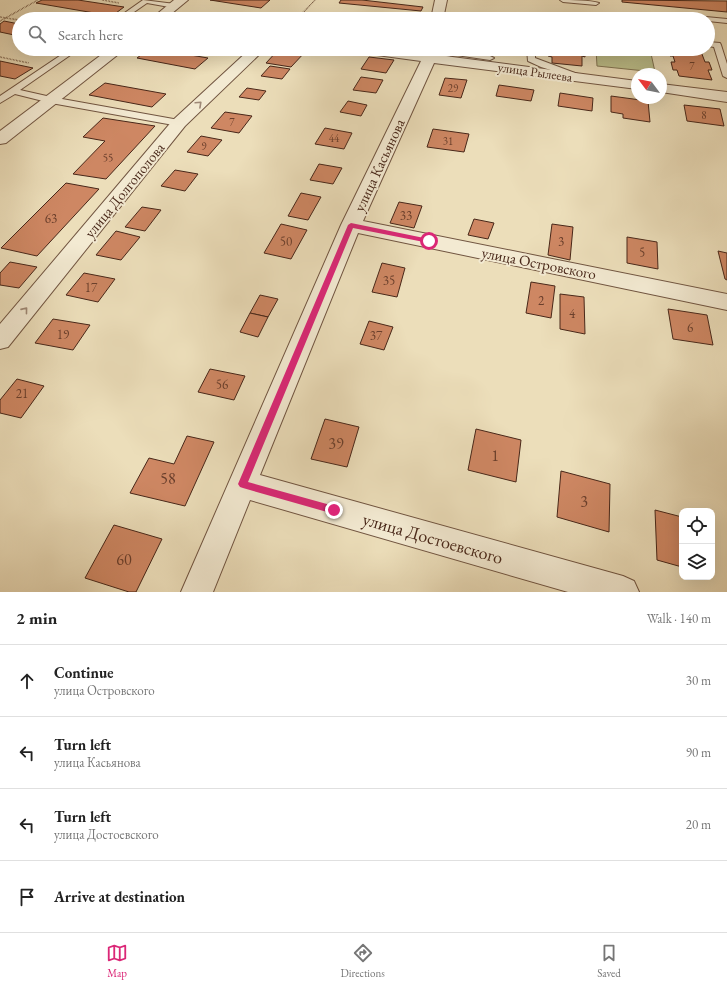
<!DOCTYPE html>
<html lang="en">
<head>
<meta charset="utf-8">
<style>
  body { margin:0; font-family:"EB Garamond",serif; background:#f2f2f2; color:#222 }
  .controls { position:absolute; right:12px; bottom:12px; display:grid; overflow:hidden; border-radius:8px; box-shadow:0 4px 16px #0002 }
  .controls button { width:36px; height:36px; display:grid; place-items:center; padding:0; border:0; border-bottom:1px solid #e0e0e0; background:#fff; color:#222; font:20px sans-serif }
  .compass { position:absolute; left:631px; top:68px; width:36px; height:36px; border-radius:50%; background:#fff; box-shadow:0 4px 16px #0002; rotate:302deg }
  .stop { position:absolute; width:12px; height:12px; margin:-9px; border:3px solid #db2777; border-radius:50%; background:#fff }
  .stop.end { background:#db2777; border-color:#fff; box-shadow:0 1px 4px #0008 }
  .list { margin:0; padding:0; list-style:none }
  h2 { display:flex; justify-content:space-between; align-items:center; height:52px; margin:0; padding:0 16px; font-size:17px }
  h2 small { font-size:13px; font-weight:400; color:#767676 }
  .list li { display:grid; grid-template-columns:26px 1fr auto; gap:12px; align-items:center; box-sizing:border-box; height:72px; padding:0 16px; border-top:1px solid #e0e0e0 }
  .list b { display:block; font-size:15px; white-space:nowrap }
  .list p { margin:0; font-size:13px; white-space:nowrap; color:#767676 }
  .list em { font-size:13px; font-style:normal; color:#767676 }
  .icon { flex:none; width:22px; height:22px; fill:none; stroke:currentColor; stroke-width:2; stroke-linecap:round; stroke-linejoin:round }
  .map { position:relative; flex:none; width:727px; height:592px; overflow:hidden }
  .search { position:absolute; background:#fff; box-shadow:0 4px 16px #0002; left:12px; right:12px; top:12px; height:44px; display:flex; align-items:center; gap:10px; box-sizing:border-box; padding:0 14px; border-radius:22px; color:#767676; font-size:15px }
  .sheet { height:340px; background:#fff }
  nav { display:flex; justify-content:space-around; align-items:center; box-sizing:border-box; height:56px; border-top:1px solid #e0e0e0; background:#fff; font-size:11px; color:#767676 }
  nav a { display:grid; justify-items:center; gap:2px }
  nav .on { color:#db2777 }
  .map>svg:first-child { display:block }
  .green { fill:#bdc08c; stroke:#827452 }
  .building { fill:#ce8763; stroke:#482719 }
  .lines { fill:none; stroke-linecap:round; stroke-linejoin:round }
  .service-casing { stroke:#715541; stroke-width:2 }
  .minor-casing { stroke:#715541; stroke-width:2 }
  .path { stroke:#482719; stroke-width:1.5; stroke-dasharray:0.5 1; stroke-linecap:butt }
  .service { fill:#f3ead2; fill-rule:evenodd }
  .minor { fill:#f3ead2; fill-rule:evenodd }
  .oneway { stroke:#9e8876 }
  .route { fill:#db2777 }
  .labels { text-anchor:middle; dominant-baseline:central; stroke-width:4; stroke-linejoin:round; paint-order:stroke }
  .far-number-label { font-size:11px; fill:#6a3f2c }
  .far-street-label { font-size:13px; fill:#482719; stroke:#f3ead2 }
  .number-label { font-size:13px; fill:#6a3f2c }
  .street-label { font-size:15px; fill:#482719; stroke:#f3ead2 }
  .near-number-label { font-size:16px; fill:#6a3f2c }
  .near-street-label { font-size:18px; fill:#482719; stroke:#f3ead2 }
</style>
</head>
<body>
<div class="map">
<svg width="727" height="592" viewBox="0 0 727 592">
  <rect width="100%" height="100%" fill="#ecdeba"/>
  <filter id="stains"><feTurbulence type="fractalNoise" baseFrequency=".005" numOctaves="4"/><feColorMatrix values="0 0 0 0 .2 0 0 0 0 .09 0 0 0 0 .02 0 0 0 .5 -.17"/></filter>
  <radialGradient id="worn" r=".72"><stop offset=".6" stop-color="#630" stop-opacity="0"/><stop offset="1" stop-color="#630" stop-opacity=".3"/></radialGradient>
  <polygon class="green" points="596,49 650,49 655,72 597,66"/>
  <g class="building">
    <polygon points="42,0 78,0 124,7 112,16 36,3"/>
    <polygon points="210,0 270,0 261,8"/>
    <polygon points="341,0 362,0 423,7 421,11 339,3"/>
    <polygon points="622,0 727,1 727,12 622,2"/>
    <polygon points="525,15 559,19 518,19 519,16 524,17"/>
    <polygon points="388,16 414,19 386,19"/>
    <polygon points="4,21 19,24 19,36 0,32 0,24"/>
    <polygon points="149,49 155,49 208,58 195,69 137,58"/>
    <polygon points="279,49 296,49 306,51 291,67 266,63"/>
    <polygon points="459,49 491,49 490,56 458,53"/>
    <polygon points="548,49 585,49 585,57 582,56 582,66 552,63 552,57 548,56"/>
    <polygon points="668,49 700,49 705,62 709,62 712,70 708,70 712,80 679,76 677,70 673,70 671,62 675,62 673,56 670,56"/>
    <polygon points="369,57 394,60 386,73 361,69"/>
    <polygon points="0,61 33,68 15,79 0,76"/>
    <polygon points="270,66 290,69 282,79 261,76"/>
    <polygon points="361,77 383,80 376,93 353,90"/>
    <polygon points="445,78 467,80 461,98 439,95"/>
    <polygon points="105,83 166,94 152,107 89,95"/>
    <polygon points="499,85 534,90 531,101 496,96"/>
    <polygon points="247,88 266,91 259,100 239,97"/>
    <polygon points="560,93 593,98 592,111 558,106"/>
    <polygon points="611,96 648,101 650,122 623,118 623,114 611,112"/>
    <polygon points="348,101 367,105 361,116 340,112"/>
    <polygon points="684,105 720,109 724,126 687,121"/>
    <polygon points="225,112 252,116 239,133 211,128"/>
    <polygon points="103,118 155,126 106,179 73,174 105,141 83,137"/>
    <polygon points="325,128 352,133 344,149 315,144"/>
    <polygon points="433,129 469,134 464,152 427,147"/>
    <polygon points="201,136 222,140 208,156 187,152"/>
    <polygon points="319,164 342,168 333,184 310,180"/>
    <polygon points="175,170 198,174 185,191 161,186"/>
    <polygon points="66,183 99,189 37,256 1,248"/>
    <polygon points="301,193 321,197 308,220 288,216"/>
    <polygon points="399,202 422,206 414,228 390,223"/>
    <polygon points="142,207 161,210 145,231 125,227"/>
    <polygon points="474,219 494,223 488,239 468,235"/>
    <polygon points="281,224 307,230 291,259 264,253"/>
    <polygon points="552,224 573,227 570,260 548,255"/>
    <polygon points="116,231 140,237 121,260 96,255"/>
    <polygon points="627,237 657,242 658,269 627,263"/>
    <polygon points="718,251 727,253 727,280 725,279"/>
    <polygon points="10,262 37,267 19,288 0,285 0,273"/>
    <polygon points="382,263 405,268 397,297 372,292"/>
    <polygon points="84,273 115,279 98,302 66,295"/>
    <polygon points="531,282 555,286 551,318 526,313"/>
    <polygon points="560,294 584,297 585,334 560,329"/>
    <polygon points="260,295 278,299 268,317 250,313"/>
    <polygon points="668,309 707,315 713,345 673,339"/>
    <polygon points="250,313 268,317 258,337 240,332"/>
    <polygon points="53,319 90,325 73,350 35,343"/>
    <polygon points="369,321 393,327 384,350 360,344"/>
    <polygon points="210,369 245,376 234,400 198,392"/>
    <polygon points="17,379 44,386 21,418 0,413 0,400"/>
    <polygon points="325,419 359,427 347,467 311,459"/>
    <polygon points="476,429 521,440 516,482 468,470"/>
    <polygon points="187,436 214,442 185,506 130,493 149,458 174,464"/>
    <polygon points="561,471 610,484 609,532 557,517"/>
    <polygon points="655,510 682,517 682,567 657,560"/>
    <polygon points="114,525 162,539 136,592 129,592 85,578"/>
  </g>
  <g class="lines">
    <defs>
      <g id="service">
        <polygon points="143,0 175,4 178,6 175,8 147,3 124,19 116,19"/>
        <path d="M560,0C571,0 590,0 599,3L596,5L563,2Z"/>
        <polygon points="664,13 727,19 727,23 708,21 708,19 669,17 669,19 663,19 661,15"/>
        <polygon points="708,42 720,43 721,45 727,64 727,78 723,76 714,47 708,46"/>
        <polygon points="70,49 79,49 20,90 51,97 179,120 183,123 179,126 51,103 15,94 0,103 0,96"/>
        <polygon points="527,49 535,49 535,58 583,76 582,78 576,78 541,67 528,61"/>
        <polygon points="456,51 490,56 494,58 490,60 456,55 429,60 425,58 429,56"/>
      </g>
      <g id="minor">
        <polygon points="174,0 188,0 165,19 151,19"/>
        <polygon points="435,0 447,0 443,19 431,19"/>
        <polygon points="109,49 125,49 6,143 0,144 0,131"/>
        <polygon points="250,49 265,49 185,126 8,347 0,349 0,324 173,120"/>
        <polygon points="355,49 393,49 423,53 424,49 438,49 437,55 637,81 637,89 434,63 363,221 727,294 727,310 358,233 260,475 623,576 634,581 639,592 568,592 250,500 213,592 181,592 341,225 421,61 362,53 357,52"/>
        <polygon points="661,84 727,92 727,102 661,92"/>
      </g>
    </defs>
    <use href="#service" class="service-casing"/>
    <use href="#minor" class="minor-casing"/>
    <g class="path">
      <polyline points="102,0 119,3"/>
      <polyline points="0,17 19,20"/>
      <polyline points="297,19 315,0"/>
      <polyline points="0,21 38,0"/>
      <polyline points="0,57 29,63"/>
    </g>
    <use href="#service" class="service"/>
    <use href="#minor" class="minor"/>
  </g>
  <defs><path id="oneway-chevron" d="M-2-3.5L2.5 0L-2 3.5" fill="none" stroke-width="1.6" stroke-linecap="round" stroke-linejoin="round"/></defs>
  <g class="oneway">
    <use href="#oneway-chevron" transform="translate(199 104) rotate(-43)"/>
    <use href="#oneway-chevron" transform="translate(25 310) rotate(-51)"/>
  </g>
  <polygon class="route" points="351,223 429,239 432,241 429,243 353,228 248,482 334,506 337,507 338,510 337,513 334,514 243,488 240,487 238,484 348,225"/>
  <g class="labels">
    <g class="far-number-label">
      <text x="692" y="66">7</text>
      <text x="453" y="88">29</text>
      <text x="704" y="115">8</text>
      <text x="232" y="122">7</text>
      <text x="334" y="138">44</text>
      <text x="448" y="141">31</text>
      <text x="204" y="146">9</text>
      <text x="108" y="157">55</text>
    </g>
    <g class="far-street-label">
      <text transform="translate(535 72) rotate(8)">улица Рылеева</text>
    </g>
    <g class="number-label">
      <text x="406" y="215">33</text>
      <text x="51" y="218">63</text>
      <text x="286" y="241">50</text>
      <text x="561" y="241">3</text>
      <text x="642" y="252">5</text>
      <text x="389" y="280">35</text>
      <text x="91" y="287">17</text>
      <text x="541" y="300">2</text>
      <text x="572" y="313">4</text>
      <text x="690" y="327">6</text>
      <text x="63" y="334">19</text>
      <text x="376" y="335">37</text>
      <text x="222" y="384">56</text>
      <text x="22" y="393">21</text>
    </g>
    <g class="street-label">
      <text transform="translate(379 165) rotate(-65)">улица Касьянова</text>
      <text transform="translate(124 190) rotate(-51)">улица Долгополова</text>
      <text transform="translate(539 263) rotate(11)">улица Островского</text>
    </g>
    <g class="near-number-label">
      <text x="336" y="443">39</text>
      <text x="495" y="455">1</text>
      <text x="168" y="478">58</text>
      <text x="584" y="501">3</text>
      <text x="124" y="559">60</text>
    </g>
    <g class="near-street-label">
      <text transform="translate(433 538) rotate(16)">улица Достоевского</text>
    </g>
  </g>
  <rect width="100%" height="100%" filter="url(#stains)"/>
  <rect width="100%" height="100%" fill="url(#worn)"/>
</svg>
<div class="controls">
<button><svg class="icon" aria-label="locate" viewBox="0 0 24 24"><circle cx="12" cy="12" r="6"/><path d="M12 2v4M12 18v4M2 12h4M18 12h4"/></svg></button>
<button><svg class="icon" aria-label="layers" viewBox="0 0 24 24"><path d="M12 4l9 5-9 5-9-5zM3 14l9 5 9-5"/></svg></button>
</div>
<svg class="compass" viewBox="-18 -18 36 36"><path d="M0-13l5 13h-10z" fill="#e53935"/><path d="M0 13l5-13h-10z" fill="#767676"/></svg>
<div class="stop" style="left:429px;top:241px"></div>
<div class="stop end" style="left:334px;top:510px"></div>
<div class="search"><svg class="icon" aria-label="search" viewBox="0 0 24 24"><circle cx="10" cy="10" r="6"/><path d="M15 15l6 6"/></svg>Search here</div>
</div>
<section class="sheet">
<h2>2 min<small>Walk · 140 m</small></h2>
<ul class="list">
<li><svg class="icon" aria-label="ahead" viewBox="0 0 24 24"><path d="M12 20V5M6 11l6-6 6 6"/></svg><div><b>Continue</b><p>улица Островского</p></div><em>30 m</em></li>
<li><svg class="icon" aria-label="left" viewBox="0 0 24 24"><path d="M17 20v-9H6M10 6l-5 5 5 5"/></svg><div><b>Turn left</b><p>улица Касьянова</p></div><em>90 m</em></li>
<li><svg class="icon" aria-label="left" viewBox="0 0 24 24"><path d="M17 20v-9H6M10 6l-5 5 5 5"/></svg><div><b>Turn left</b><p>улица Достоевского</p></div><em>20 m</em></li>
<li><svg class="icon" aria-label="arrive" viewBox="0 0 24 24"><path d="M6 21V4h12l-3 4 3 4H6"/></svg><div><b>Arrive at destination</b></div></li>
</ul>
</section>
<nav>
<a class="on"><svg class="icon" aria-label="map" viewBox="0 0 24 24"><path d="M3 6l6-2 6 2 6-2v14l-6 2-6-2-6 2zM9 4v14M15 6v14"/></svg>Map</a>
<a><svg class="icon" aria-label="directions" viewBox="0 0 24 24"><path d="M12 3l9 9-9 9-9-9zM9 14v-3h6M13 9l2 2-2 2"/></svg>Directions</a>
<a><svg class="icon" aria-label="saved" viewBox="0 0 24 24"><path d="M7 4h10v16l-5-4-5 4z"/></svg>Saved</a>
</nav>
</body>
</html>
